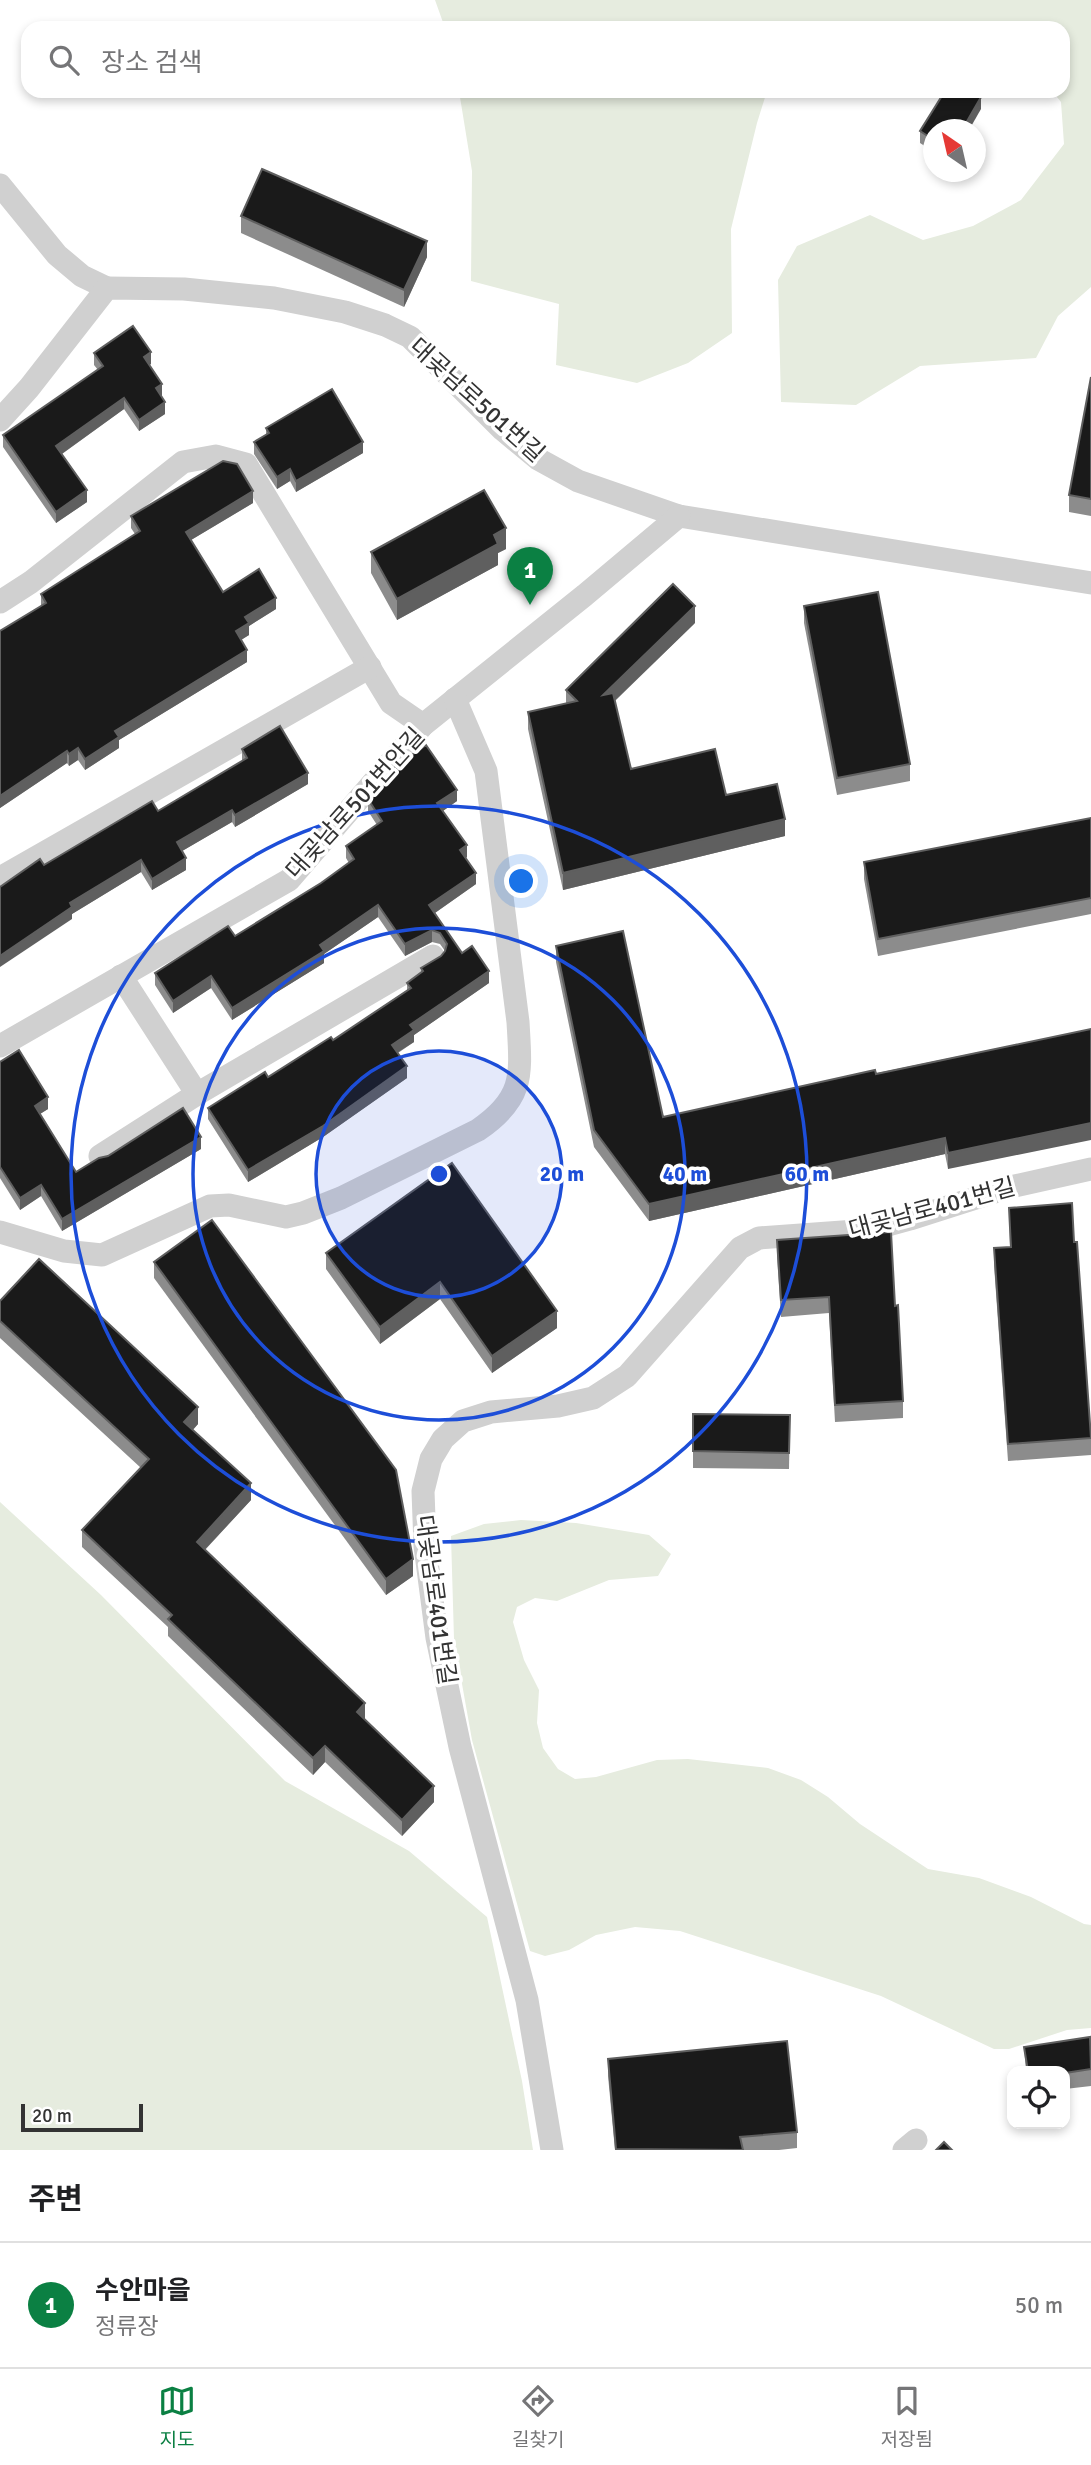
<!DOCTYPE html>
<html lang="ko">
<head>
<meta charset="utf-8">
<style>
  body { margin:0; font-family:Signika,"Noto Sans KR",sans-serif; background:#f2f2f2; color:#202124 }
  .controls { position:absolute; right:21px; bottom:21px; display:grid; overflow:hidden; border-radius:14px; box-shadow:0 4px 10px #0003 }
  .controls button { width:63px; height:63px; display:grid; place-items:center; padding:0; border:0; border-bottom:2px solid #e0e0e0; background:#fff; color:#202124; font:35px sans-serif }
  .compass { position:absolute; left:923px; top:119px; width:63px; height:63px; border-radius:50%; background:#fff; box-shadow:0 4px 10px #0003; rotate:326deg }
  .scale { position:absolute; left:21px; bottom:18px; width:122px; box-sizing:border-box; padding-left:7px; border:4px solid #333; border-top:0; font-size:19px; line-height:24px; white-space:nowrap; color:#333; -webkit-text-stroke:5px #fff; paint-order:stroke }
  .you { position:absolute; left:522px; top:882px; width:24px; height:24px; margin:-18px; border:5px solid #fff; border-radius:50%; background:#1a73e8; box-shadow:0 0 0 10px #1a73e833 }
  .badge { display:grid; place-items:center; width:46px; height:46px; border-radius:50%; background:#0b8043; color:#fff; font-size:23px; font-weight:700 }
  .pin { position:absolute; translate:-50% -58px; filter:drop-shadow(0 2px 4px #0008) }
  .pin::after { content:''; position:absolute; top:37px; width:24px; height:21px; background:inherit; clip-path:polygon(0 0,100% 0,50% 100%) }
  .list { margin:0; padding:0; list-style:none }
  h2 { display:flex; justify-content:space-between; align-items:center; height:91px; margin:0; padding:0 28px; font-size:30px }
  h2 small { font-size:23px; font-weight:400; color:#757577 }
  .list li { display:grid; grid-template-columns:46px 1fr auto; gap:21px; align-items:center; box-sizing:border-box; height:126px; padding:0 28px; border-top:2px solid #e0e0e0 }
  .list b { display:block; font-size:26px; white-space:nowrap }
  .list p { margin:0; font-size:23px; white-space:nowrap; color:#757577 }
  .list em { font-size:23px; font-style:normal; color:#757577 }
  .icon { flex:none; width:38px; height:38px; fill:none; stroke:currentColor; stroke-width:2; stroke-linecap:round; stroke-linejoin:round }
  .map { position:relative; flex:none; width:1091px; height:2150px; overflow:hidden }
  .search { position:absolute; background:#fff; box-shadow:0 4px 10px #0003; left:21px; right:21px; top:21px; height:77px; display:flex; align-items:center; gap:18px; box-sizing:border-box; padding:0 24px; border-radius:21px; color:#757577; font-size:26px }
  .sheet { height:217px; background:#fff }
  nav { display:flex; justify-content:space-around; align-items:center; box-sizing:border-box; height:98px; border-top:2px solid #e0e0e0; background:#fff; font-size:19px; color:#757577 }
  nav a { display:grid; justify-items:center; gap:4px }
  nav .on { color:#0b8043 }
  .map>svg:first-child { display:block }
  .green { fill:#e6ecdf }
  .lines { fill:none; stroke-linecap:round; stroke-linejoin:round }
  .service { stroke:#d0d0d0; stroke-width:23 }
  .wall { fill:#8c8c8c }
  .shaded-wall { fill:#5f5f5f }
  .building { fill:#1a1a1a; stroke:#5f5f5f; stroke-width:2 }
  .ring { fill:none; stroke:#1d4ed8; stroke-width:3.5 }
  .labels { text-anchor:middle; dominant-baseline:central; stroke-width:7; stroke-linejoin:round; paint-order:stroke }
  .street-label { font-size:24px; fill:#333; stroke:#fff }
  .centre { fill:#1d4ed8; stroke:#fff; stroke-width:3.5 }
  .ring-label { font-size:21px; text-anchor:middle; font-weight:bold; fill:#1d4ed8; stroke:#fff; stroke-width:7; stroke-linejoin:round; paint-order:stroke }
</style>
</head>
<body>
<div class="map">
<svg width="1091" height="2150" viewBox="0 0 1091 2150">
  <rect width="100%" height="100%" fill="#fff"/>
  <g class="green">
    <polygon points="435,0 1091,0 1091,287 1058,316 1036,358 920,366 856,405 781,402 778,280 797,246 870,215 923,240 973,226 1021,200 1064,144 1061,102 1052,91 1063,91 1063,28 847,28 838,25 827,28 445,28"/>
    <polygon points="459,91 767,91 757,123 731,229 732,333 688,363 637,383 556,365 559,304 471,281 472,171"/>
    <polygon points="0,1502 101,1595 285,1781 409,1851 487,1917 522,2081 533,2150 0,2150"/>
    <polygon points="521,1520 576,1523 649,1535 671,1554 658,1576 609,1580 557,1601 535,1598 517,1607 513,1622 524,1660 539,1690 537,1723 543,1748 558,1769 575,1779 596,1777 657,1760 688,1759 768,1768 801,1780 828,1797 860,1824 928,1869 979,1878 1031,1897 1084,1924 1091,1925 1091,2028 1067,2030 1009,2049 994,2049 881,1996 680,1931 635,1927 596,1935 569,1950 545,1956 530,1951 472,1740 454,1639 451,1536 484,1524"/>
  </g>
  <g class="lines">
    <g class="service">
      <polyline points="0,185 57,255 82,276 107,288"/>
      <polyline points="0,420 29,388 107,288 184,289 274,298 345,312 385,325 410,337 503,430 538,459 578,481 679,516 1091,583"/>
      <polyline points="0,602 31,582 183,462 216,456 246,464 391,703 423,725"/>
      <polyline points="0,878 370,667"/>
      <polyline points="121,976 197,1094 433,956"/>
      <polyline points="0,1046 289,880 423,725 585,595 679,516"/>
      <polyline points="100,1156 197,1094"/>
      <path d="M0,1232L64,1251L102,1255L210,1206L229,1205L286,1217L303,1213L341,1198L478,1130C525,1098 521,1075 518,1022L486,771L455,699"/>
      <polyline points="552,2150 527,2000 460,1747 437,1638 425,1546 423,1491 431,1459 443,1439 463,1421 491,1412 558,1406 593,1398 627,1376 740,1248 759,1238 870,1230 910,1219 1010,1187 1091,1169"/>
      <polyline points="904,2150 916,2140"/>
    </g>
  </g>
  <g class="wall">
    <polygon points="981,109 934,130 934,152 920,143 920,131"/>
    <polygon points="241,216 427,257 404,307 241,233"/>
    <polygon points="94,353 151,364 149,365 162,395 161,396 165,414 139,431 124,409 62,454 87,502 56,523 3,447 3,435 98,370 94,365"/>
    <polygon points="1091,377 1091,516 1069,512 1069,495"/>
    <polygon points="266,428 363,453 296,492 290,481 277,489 254,454 254,442 266,435"/>
    <polygon points="253,503 191,540 223,592 276,609 249,626 249,635 241,640 247,662 119,740 119,748 85,770 78,760 69,766 67,763 0,808 0,631 41,606 41,594 135,534 131,528 131,516"/>
    <polygon points="506,549 498,553 498,565 397,620 371,573 371,552"/>
    <polygon points="804,606 910,764 910,781 837,795 804,623"/>
    <polygon points="695,623 615,701 631,769 726,795 785,836 563,890 528,729 528,712 566,704 566,690"/>
    <polygon points="242,749 308,784 235,827 232,822 182,851 186,870 152,890 141,872 72,914 72,919 44,865 158,811 242,761"/>
    <polygon points="368,799 457,801 443,811 467,857 466,858 476,884 435,913 462,953 489,983 414,1035 414,1042 398,1053 407,1078 323,1137 248,1182 208,1119 208,1108 268,1077 333,1040 407,990 407,983 421,973 421,968 441,956 445,951 440,944 432,942 405,956 378,917 324,954 324,963 232,1020 211,988 173,1013 155,985 155,973 235,936 321,883 349,863 346,858 346,846 377,825 368,811"/>
    <polygon points="1091,818 1091,914 878,956 864,879 864,862"/>
    <polygon points="556,946 663,1117 1091,1029 948,1169 945,1154 649,1221 594,1147 556,962"/>
    <polygon points="0,1062 48,1109 40,1114 76,1172 201,1149 62,1231 41,1196 20,1210 0,1178"/>
    <polygon points="1009,1208 1091,1438 1091,1455 1008,1461 994,1265 994,1248 1010,1247"/>
    <polygon points="777,1240 895,1306 903,1401 903,1418 835,1422 829,1313 781,1317 777,1256"/>
    <polygon points="326,1253 557,1311 557,1328 492,1373 440,1299 380,1344 326,1269"/>
    <polygon points="154,1262 413,1576 386,1595 154,1278"/>
    <polygon points="0,1301 198,1424 193,1430 251,1500 205,1550 365,1720 434,1802 402,1836 325,1762 313,1775 168,1636 168,1627 82,1547 82,1530 141,1468 0,1338"/>
    <polygon points="693,1414 790,1415 789,1469 693,1468"/>
    <polygon points="1091,2041 1091,2086 1065,2089 1065,2071 1026,2071 1024,2047"/>
    <polygon points="608,2059 797,2132 797,2148 779,2150 615,2150 608,2076"/>
  </g>
  <g class="shaded-wall">
    <polygon points="981,97 981,109 969,130 962,130"/>
    <polygon points="427,241 427,257 404,307 404,290"/>
    <polygon points="151,352 151,364 144,369 144,357"/>
    <polygon points="162,384 162,395 156,399 156,388"/>
    <polygon points="124,398 124,409 56,458 56,446"/>
    <polygon points="165,402 165,414 139,431 139,420"/>
    <polygon points="363,442 363,453 296,492 296,481"/>
    <polygon points="290,469 290,481 277,489 277,477"/>
    <polygon points="87,490 87,502 56,523 56,512"/>
    <polygon points="253,491 253,503 186,543 186,532"/>
    <polygon points="506,528 506,549 498,553 498,565 397,620 397,599 494,535"/>
    <polygon points="276,598 276,609 249,626 249,635 236,643 236,631 245,617"/>
    <polygon points="695,606 695,623 603,712 603,695"/>
    <polygon points="247,650 247,662 119,740 119,748 85,770 85,759 115,731"/>
    <polygon points="78,748 78,760 69,766 69,754"/>
    <polygon points="67,751 67,763 0,808 0,796"/>
    <polygon points="308,773 308,784 235,827 235,815"/>
    <polygon points="457,790 457,801 437,815 437,803"/>
    <polygon points="232,810 232,822 177,854 177,842"/>
    <polygon points="785,819 785,836 563,890 563,873"/>
    <polygon points="467,845 467,857 460,862 460,850"/>
    <polygon points="186,858 186,870 152,890 152,879"/>
    <polygon points="141,860 141,872 72,914 72,919 0,967 0,956 70,903"/>
    <polygon points="476,873 476,884 429,917 429,905"/>
    <polygon points="378,905 378,917 324,954 324,963 232,1020 232,1008 320,945"/>
    <polygon points="432,930 432,942 405,956 405,944"/>
    <polygon points="489,971 489,983 414,1035 414,1042 392,1056 392,1045 410,1025"/>
    <polygon points="211,976 211,988 173,1013 173,1001"/>
    <polygon points="407,1066 407,1078 323,1137 248,1182 248,1170"/>
    <polygon points="48,1097 48,1109 35,1117 35,1106"/>
    <polygon points="1091,1123 1091,1140 948,1169 948,1153"/>
    <polygon points="201,1137 201,1149 62,1231 62,1219"/>
    <polygon points="945,1138 945,1154 649,1221 649,1204"/>
    <polygon points="41,1185 41,1196 20,1210 20,1198"/>
    <polygon points="440,1282 440,1299 380,1344 380,1327"/>
    <polygon points="557,1311 557,1328 492,1373 492,1356"/>
    <polygon points="198,1407 198,1424 184,1439 184,1422"/>
    <polygon points="251,1483 251,1500 197,1558 197,1542"/>
    <polygon points="413,1559 413,1576 386,1595 386,1579"/>
    <polygon points="365,1703 365,1720 357,1712"/>
    <polygon points="325,1746 325,1762 313,1775 313,1758"/>
    <polygon points="434,1786 434,1802 402,1836 402,1820"/>
  </g>
  <g class="building">
    <polygon points="945,91 971,91 981,97 962,130 934,130 934,140 920,131"/>
    <polygon points="262,169 427,241 404,290 241,216"/>
    <polygon points="133,326 151,352 144,357 162,384 156,388 165,402 139,420 124,398 56,446 87,490 56,512 3,435 103,366 94,353"/>
    <polygon points="1091,377 1091,499 1069,495"/>
    <polygon points="332,389 363,442 296,481 290,469 277,477 254,442 269,433 266,428"/>
    <polygon points="223,461 237,464 253,491 186,532 223,592 259,569 276,598 245,617 249,623 236,631 247,650 115,731 119,737 85,759 78,748 69,754 67,751 0,796 0,631 46,603 41,594 140,531 131,516"/>
    <polygon points="484,490 506,528 494,535 498,544 397,599 371,552"/>
    <polygon points="673,584 695,606 603,695 613,693 631,769 715,749 726,795 777,784 785,819 563,873 528,712 577,701 566,690"/>
    <polygon points="878,592 910,764 837,778 804,606"/>
    <polygon points="280,726 308,773 235,815 232,810 177,842 186,858 152,879 141,860 70,903 72,907 0,956 0,887 40,859 44,865 152,801 158,811 247,758 242,749"/>
    <polygon points="426,745 457,790 437,803 467,845 460,850 476,873 429,905 462,953 472,946 489,971 410,1025 414,1030 392,1045 407,1066 323,1126 248,1170 208,1108 265,1072 268,1077 331,1037 333,1040 411,988 407,983 423,971 421,968 441,956 445,951 447,944 440,933 432,930 405,944 378,905 320,945 324,951 232,1008 211,976 173,1001 155,973 228,926 235,936 321,883 354,859 346,846 382,821 368,799 396,766"/>
    <polygon points="1091,818 1091,898 878,939 864,862"/>
    <polygon points="623,931 663,1117 875,1070 876,1074 1091,1029 1091,1123 948,1153 945,1138 649,1204 594,1130 556,946"/>
    <polygon points="19,1050 48,1097 35,1106 76,1172 99,1158 108,1156 183,1108 201,1137 62,1219 41,1185 20,1198 0,1167 0,1062"/>
    <polygon points="452,1163 557,1311 492,1356 440,1282 380,1327 326,1253"/>
    <polygon points="1072,1203 1074,1242 1077,1242 1091,1438 1008,1444 994,1248 1011,1247 1009,1208"/>
    <polygon points="212,1220 396,1470 413,1559 386,1579 154,1262"/>
    <polygon points="891,1232 895,1306 898,1305 903,1401 835,1405 829,1297 781,1300 777,1240"/>
    <polygon points="39,1259 198,1407 184,1422 251,1483 197,1542 365,1703 357,1712 434,1786 402,1820 325,1746 313,1758 168,1619 172,1615 82,1530 149,1459 0,1321 0,1301"/>
    <polygon points="693,1414 790,1415 789,1453 693,1451"/>
    <polygon points="1090,2037 1091,2069 1065,2073 1065,2071 1028,2071 1024,2047"/>
    <polygon points="787,2041 797,2132 740,2137 743,2150 616,2149 608,2059"/>
    <polygon points="944,2142 952,2150 936,2150"/>
  </g>
  <circle cx="439" cy="1174" r="123" fill="#1d4ed8" fill-opacity=".12"/>
  <g class="ring">
    <circle cx="439" cy="1174" r="123"/>
    <circle cx="439" cy="1174" r="246"/>
    <circle cx="439" cy="1174" r="368"/>
  </g>
  <g class="labels">
    <g class="street-label">
      <text transform="translate(477 400) rotate(42)">대곶남로501번길</text>
      <text transform="translate(355 803) rotate(-48)">대곶남로501번안길</text>
      <text transform="translate(932 1208) rotate(-15)">대곶남로401번길</text>
      <text transform="translate(436 1600) rotate(82)">대곶남로401번길</text>
    </g>
  </g>
  <circle cx="439" cy="1174" r="10" class="centre"/>
  <g class="ring-label">
    <text x="562" y="1181">20 m</text>
    <text x="685" y="1181">40 m</text>
    <text x="807" y="1181">60 m</text>
  </g>
</svg>
<div class="controls">
<button><svg class="icon" aria-label="locate" viewBox="0 0 24 24"><circle cx="12" cy="12" r="6"/><path d="M12 2v4M12 18v4M2 12h4M18 12h4"/></svg></button>
</div>
<svg class="compass" viewBox="-18 -18 36 36"><path d="M0-13l5 13h-10z" fill="#e53935"/><path d="M0 13l5-13h-10z" fill="#757577"/></svg>
<div class="scale">20 m</div>
<div class="you"></div>
<div class="pin badge" style="left:530px;top:605px">1</div>
<div class="search"><svg class="icon" aria-label="search" viewBox="0 0 24 24"><circle cx="10" cy="10" r="6"/><path d="M15 15l6 6"/></svg>장소 검색</div>
</div>
<section class="sheet">
<h2>주변<small></small></h2>
<ul class="list">
<li><span class="badge">1</span><div><b>수안마을</b><p>정류장</p></div><em>50 m</em></li>
</ul>
</section>
<nav>
<a class="on"><svg class="icon" aria-label="map" viewBox="0 0 24 24"><path d="M3 6l6-2 6 2 6-2v14l-6 2-6-2-6 2zM9 4v14M15 6v14"/></svg>지도</a>
<a><svg class="icon" aria-label="directions" viewBox="0 0 24 24"><path d="M12 3l9 9-9 9-9-9zM9 14v-3h6M13 9l2 2-2 2"/></svg>길찾기</a>
<a><svg class="icon" aria-label="saved" viewBox="0 0 24 24"><path d="M7 4h10v16l-5-4-5 4z"/></svg>저장됨</a>
</nav>
</body>
</html>
